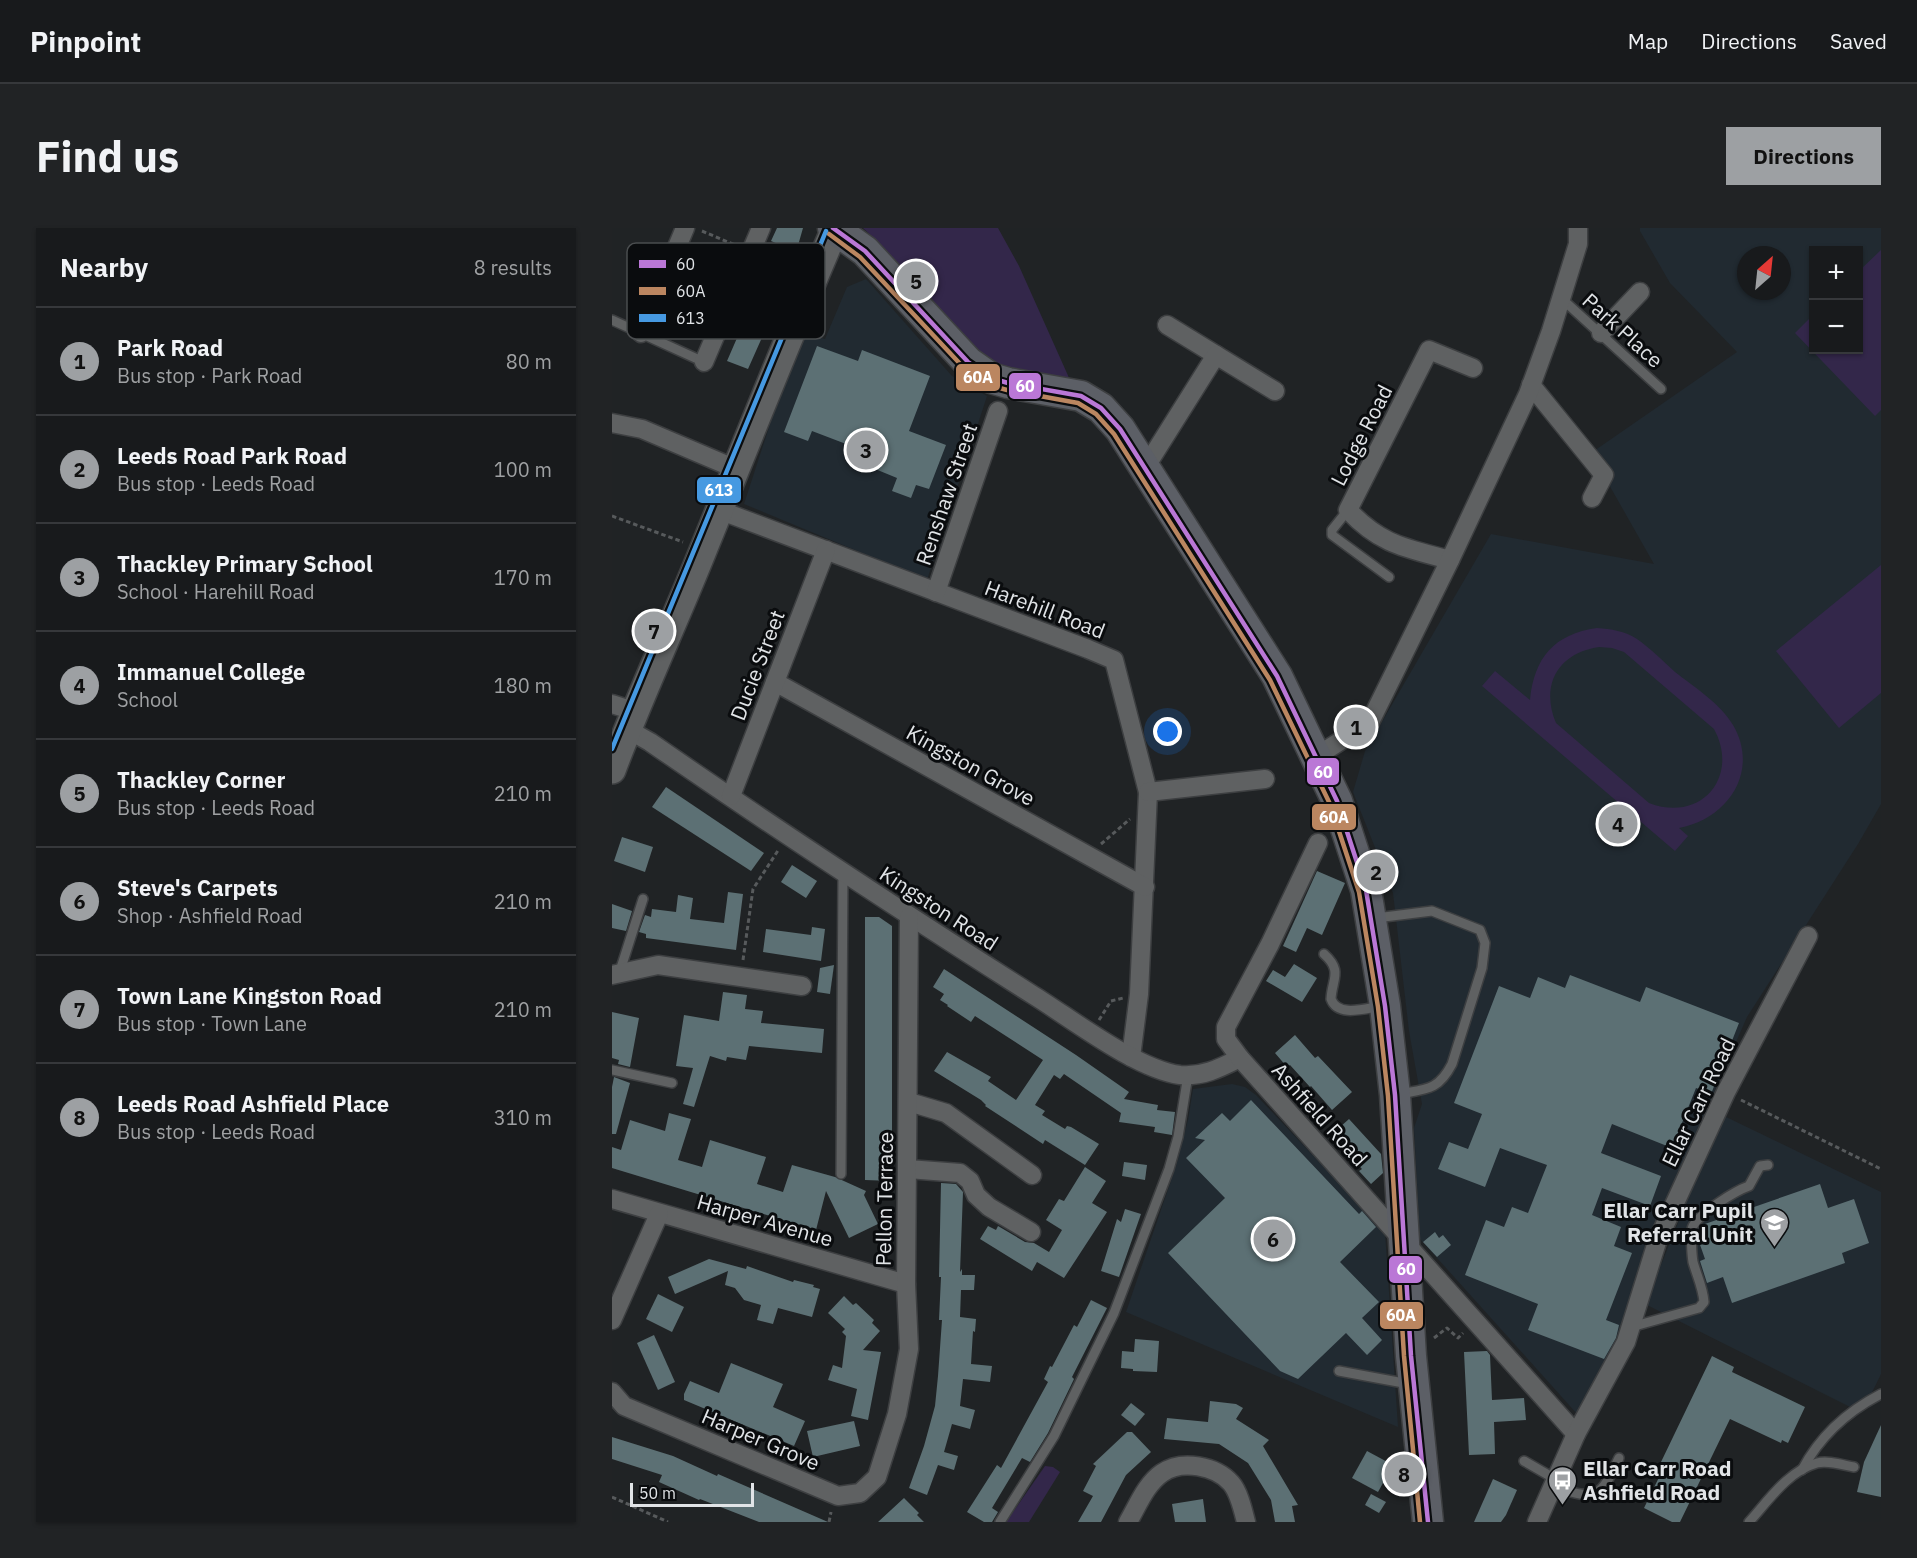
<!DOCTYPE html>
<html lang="en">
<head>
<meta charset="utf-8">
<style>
  body { margin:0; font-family:"IBM Plex Sans",sans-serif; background:#212325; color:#f1f3f6 }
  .controls { position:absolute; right:18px; top:18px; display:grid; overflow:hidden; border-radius:0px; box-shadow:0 2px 4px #0004 }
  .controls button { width:54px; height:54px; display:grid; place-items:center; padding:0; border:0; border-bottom:2px solid #36383b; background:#181a1c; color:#f1f3f6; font:30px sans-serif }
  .compass { position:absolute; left:1125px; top:18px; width:54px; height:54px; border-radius:50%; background:#181a1c; box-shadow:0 2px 4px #0004; rotate:27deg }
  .scale { position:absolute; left:18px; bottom:15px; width:124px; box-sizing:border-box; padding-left:6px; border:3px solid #e1e4e7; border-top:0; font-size:16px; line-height:21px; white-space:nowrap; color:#e1e4e7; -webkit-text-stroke:4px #0a0c0e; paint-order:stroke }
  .you { position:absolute; left:556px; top:504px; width:21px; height:21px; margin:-15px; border:4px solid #fff; border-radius:50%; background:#1a73e8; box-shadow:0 0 0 9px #1a73e833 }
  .badge { display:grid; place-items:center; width:39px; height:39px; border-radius:50%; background:#9da0a3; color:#111; font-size:20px; font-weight:700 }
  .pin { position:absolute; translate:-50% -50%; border:3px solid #fff; box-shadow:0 2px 6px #0006 }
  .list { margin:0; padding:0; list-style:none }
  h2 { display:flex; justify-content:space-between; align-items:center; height:78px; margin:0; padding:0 24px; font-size:26px }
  h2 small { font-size:20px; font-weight:400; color:#9fa1a3 }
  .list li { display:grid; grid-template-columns:39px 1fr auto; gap:18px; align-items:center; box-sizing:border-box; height:108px; padding:0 24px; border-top:2px solid #36383b }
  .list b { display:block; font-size:22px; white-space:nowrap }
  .list p { margin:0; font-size:20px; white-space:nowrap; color:#9fa1a3 }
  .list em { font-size:20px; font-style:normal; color:#9fa1a3 }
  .map { position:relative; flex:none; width:1269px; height:1294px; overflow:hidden; border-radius:0px }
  header { display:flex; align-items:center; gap:36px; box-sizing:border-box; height:84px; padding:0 30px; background:#181a1c; border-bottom:2px solid #36383b }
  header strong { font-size:28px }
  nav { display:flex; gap:33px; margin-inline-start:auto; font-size:21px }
  .intro { display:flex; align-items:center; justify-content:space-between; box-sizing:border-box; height:144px; padding:0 36px }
  h1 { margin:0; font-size:42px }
  .button { padding:15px 27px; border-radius:0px; background:#9da0a3; color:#111; font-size:21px; font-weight:700 }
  main { display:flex; gap:36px; padding:0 36px }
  aside { flex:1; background:#181a1c; border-radius:0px; box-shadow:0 2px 4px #0004 }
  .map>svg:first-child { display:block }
  .built { fill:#212a31; fill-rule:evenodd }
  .green { fill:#33274a; fill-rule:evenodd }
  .building { fill:#5c7074 }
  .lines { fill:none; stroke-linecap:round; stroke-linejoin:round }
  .lane-casing { stroke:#3d3f41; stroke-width:12 }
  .street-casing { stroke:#3d3f41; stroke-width:21 }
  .secondary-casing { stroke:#3d3f41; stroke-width:30 }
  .primary-casing { stroke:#3d3f41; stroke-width:33 }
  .path { stroke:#575a5c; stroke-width:3; stroke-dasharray:4.5 3; stroke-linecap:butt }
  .lane { stroke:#5f6162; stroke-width:9 }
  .street { stroke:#5f6162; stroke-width:18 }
  .secondary { stroke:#5f6162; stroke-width:27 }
  .primary { stroke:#5c5f66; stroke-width:30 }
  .bus-1-casing { stroke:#0a0c0e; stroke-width:9 }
  .bus-2-casing { stroke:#0a0c0e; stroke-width:9 }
  .bus-3-casing { stroke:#0a0c0e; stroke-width:9 }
  .bus-1 { stroke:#ba77d6; stroke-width:4.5 }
  .bus-2 { stroke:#bb8660; stroke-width:4.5 }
  .bus-3 { stroke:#4699e1; stroke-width:4.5 }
  .labels { text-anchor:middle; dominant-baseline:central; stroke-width:6; stroke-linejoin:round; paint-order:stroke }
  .street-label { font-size:21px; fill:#e1e4e7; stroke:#0a0c0e }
  .poi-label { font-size:21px; font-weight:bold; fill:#e1e4e7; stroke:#0a0c0e; text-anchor:end }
  .key { fill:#0a0c0e; stroke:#4a4d4f; stroke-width:1.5 }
  .key-label { font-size:16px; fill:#e1e4e7 }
  .line-badge { stroke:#0a0c0e; stroke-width:2 }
  .badge-label { font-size:16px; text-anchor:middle; font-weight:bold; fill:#fff }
</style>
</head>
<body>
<header>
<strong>Pinpoint</strong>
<nav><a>Map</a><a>Directions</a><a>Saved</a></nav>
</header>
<div class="intro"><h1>Find us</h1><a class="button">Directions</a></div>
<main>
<aside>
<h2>Nearby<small>8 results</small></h2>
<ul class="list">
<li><span class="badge">1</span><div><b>Park Road</b><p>Bus stop · Park Road</p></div><em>80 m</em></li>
<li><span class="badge">2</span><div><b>Leeds Road Park Road</b><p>Bus stop · Leeds Road</p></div><em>100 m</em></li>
<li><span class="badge">3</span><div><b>Thackley Primary School</b><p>School · Harehill Road</p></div><em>170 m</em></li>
<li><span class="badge">4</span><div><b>Immanuel College</b><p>School</p></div><em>180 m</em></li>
<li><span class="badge">5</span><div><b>Thackley Corner</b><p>Bus stop · Leeds Road</p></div><em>210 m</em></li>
<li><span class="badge">6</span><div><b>Steve's Carpets</b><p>Shop · Ashfield Road</p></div><em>210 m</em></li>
<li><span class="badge">7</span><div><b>Town Lane Kingston Road</b><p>Bus stop · Town Lane</p></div><em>210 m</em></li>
<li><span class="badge">8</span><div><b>Leeds Road Ashfield Place</b><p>Bus stop · Leeds Road</p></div><em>310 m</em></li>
</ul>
</aside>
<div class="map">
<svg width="1269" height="1294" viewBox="0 0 1269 1294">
  <rect width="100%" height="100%" fill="#202325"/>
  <g class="built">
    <path d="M1028,0H1269V576L1246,616L1135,789L1038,1010L1009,1098V1111L966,1187L808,1011L802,900L810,876L797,803L781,665L741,564L753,523L879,306L1042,336L979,225L1125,124L1058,55L1028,3ZM1202,22H1246V122H1202ZM1134,27H1170V63H1134Z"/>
    <polygon points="254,51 340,148 375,168 315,352 132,276 188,104 213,111 235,59"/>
    <polygon points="620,856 633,859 644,867 773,1004 786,1199 514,1084 564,938 576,892 581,861"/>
    <polygon points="1110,887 1269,964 1269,1146 1250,1185 1033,1076"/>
  </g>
  <g class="green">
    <polygon points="251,0 386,0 407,38 458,152 412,145 375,131 346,103 265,13"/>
    <polygon points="1269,22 1269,182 1263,188 1183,105 1201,87 1202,122 1246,122 1247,43"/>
    <polygon points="1269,337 1269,465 1227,500 1164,423"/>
    <path d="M985,400C999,401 1013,403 1025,411C1038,420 1051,433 1063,444C1082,459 1108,475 1121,497C1148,543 1116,591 1067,600L1076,608L1063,623L870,458L883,443L918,472C922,430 942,406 985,400ZM987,419L1000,420L1012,424L1102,501C1128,549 1089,595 1037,575L944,495C928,457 946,425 987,419Z"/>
    <polygon points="433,1238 441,1239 448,1244 417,1294 394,1294"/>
  </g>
  <g class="building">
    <polygon points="165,0 191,0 177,49 136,141 115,133 166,16 159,13"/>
    <polygon points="205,118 246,133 250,122 318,148 297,203 334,217 317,261 304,257 299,270 280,263 285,250 251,236 255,224 200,203 196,213 172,204"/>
    <polygon points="54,559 152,625 139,643 40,579"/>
    <polygon points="10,609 41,619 33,644 2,633"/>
    <polygon points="180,637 205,653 194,670 169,654"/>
    <polygon points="705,643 733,655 710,707 695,700 684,724 671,718"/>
    <polygon points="116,664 131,666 124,722 34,710 34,706 27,704 33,687 39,689 40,681 64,684 66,667 81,670 78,691 112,695"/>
    <polygon points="0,676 20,683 14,703 0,700"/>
    <polygon points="253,689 267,689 280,698 280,953 253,952"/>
    <polygon points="200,699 213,701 209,733 151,724 154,701 199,707"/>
    <polygon points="682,736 705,750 690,774 654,753 661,742 673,749"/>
    <polygon points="222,737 218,766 205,764 208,740"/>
    <polygon points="332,741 464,827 517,864 512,871 546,877 545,882 563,884 560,907 542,904 543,899 507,894 509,885 452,846 448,851 442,847 423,877 433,883 430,887 453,901 455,898 459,899 487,916 473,937 433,912 431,916 373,878 374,877 369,872 322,843 335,824 379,849 376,853 404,872 431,832 363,788 359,794 335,778 336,777 328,772 332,766 321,759"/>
    <polygon points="958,747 1028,774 1034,759 1127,795 1099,866 1084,860 1060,920 1000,896 989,925 1049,948 1038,978 990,960 980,987 1009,999 1002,1018 1020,1025 994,1092 1007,1097 1004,1110 992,1131 916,1102 926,1076 853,1047 874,992 892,999 900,979 916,985 935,937 888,920 873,959 826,941 837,914 856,921 870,886 842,875 887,758 918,770 926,749 953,760"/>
    <polygon points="111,764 135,767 133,781 151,783 149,795 212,801 210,825 137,818 134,832 115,829 114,833 98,828 82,879 71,876 81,840 64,838 72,787 107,793"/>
    <polygon points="0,784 27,790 18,839 6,836 7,832 0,830"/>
    <polygon points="683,807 703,830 706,828 740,864 720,882 699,858 698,859 678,837 675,839 663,825"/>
    <polygon points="2,849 18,855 4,906 0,906 0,859"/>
    <polygon points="639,872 747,986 750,983 764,999 728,1034 767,1074 750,1090 770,1112 755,1127 734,1105 686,1151 668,1143 556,1025 613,970 574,930 593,912 583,910 610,885 618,893"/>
    <polygon points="57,885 79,891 66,932 90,939 98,912 154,929 145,956 171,964 180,937 223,949 254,963 252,967 266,996 237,1010 214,963 204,1002 0,940 0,919 9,922 18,892 53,903"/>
    <polygon points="737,891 769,926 771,945 759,956 747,943 750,941 719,907"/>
    <polygon points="512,934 535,937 533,952 510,948"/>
    <polygon points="473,939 494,953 480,975 495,984 452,1050 425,1034 420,1043 368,1011 376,998 384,1002 386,998 413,1014 422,1015 437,1024 450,1002 434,992 447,971 452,973"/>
    <polygon points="329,955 344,956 351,964 348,1044 350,1041 350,1047 363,1047 362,1062 349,1062 348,1089 364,1091 363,1104 361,1103 359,1136 380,1138 378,1154 351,1151 348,1178 363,1182 358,1201 340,1196 332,1224 346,1228 342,1242 326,1237 315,1267 297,1260 312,1218 323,1178 326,1148 330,1092 327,1092 329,1049 327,1049"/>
    <polygon points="1208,956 1216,980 1242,971 1257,1015 1230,1025 1233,1035 1120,1075 1111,1049 1095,1055 1088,1033 1093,1031 1086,1011 1087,1002 1090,997"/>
    <polygon points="513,981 529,986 507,1049 489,1043 505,991 509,994"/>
    <polygon points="823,1004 827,1010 831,1007 839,1017 825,1029 811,1014"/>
    <polygon points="97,1031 134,1041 135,1038 181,1054 182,1052 202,1057 201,1059 208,1061 200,1089 166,1080 161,1096 145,1092 149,1077 132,1072 123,1060 113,1057 116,1043 63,1066 56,1049"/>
    <polygon points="46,1066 72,1079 60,1104 34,1091"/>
    <polygon points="232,1068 241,1077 244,1075 262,1092 260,1095 268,1103 251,1122 269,1124 256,1192 239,1188 245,1161 216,1152 221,1137 230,1140 234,1108 230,1104 233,1101 216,1085"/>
    <polygon points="479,1072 495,1080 460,1149 462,1151 436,1205 418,1234 410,1230 380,1280 386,1284 380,1294 372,1294 355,1284 385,1237 389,1240 436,1154 432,1151 438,1138 440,1139 462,1097 465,1099"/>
    <polygon points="42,1107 63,1154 46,1162 25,1115"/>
    <polygon points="523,1111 547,1113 545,1144 521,1143 521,1141 509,1140 510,1123 522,1124"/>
    <polygon points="875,1123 878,1127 880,1172 912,1170 914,1192 882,1194 883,1226 857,1227 852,1124"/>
    <polygon points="1100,1128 1122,1139 1120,1144 1193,1179 1176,1215 1170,1212 1169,1215 1118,1191 1068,1294 1060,1294 1032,1280 1053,1237 1049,1234"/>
    <polygon points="119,1135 171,1156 161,1179 193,1193 182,1218 72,1172 72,1166 78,1153 107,1165"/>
    <polygon points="598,1173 624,1176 631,1180 624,1191 657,1212 651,1218 686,1277 680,1278 683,1294 663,1294 659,1272 636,1235 607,1216 552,1211 555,1190 596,1194"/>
    <polygon points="519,1175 533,1186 523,1198 509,1187"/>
    <polygon points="242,1193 248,1218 201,1229 195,1203"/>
    <polygon points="1269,1197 1269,1269 1245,1264 1252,1234"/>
    <polygon points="515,1204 520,1204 539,1224 514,1247 489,1294 466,1294 481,1268 471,1263 484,1238 481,1236"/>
    <polygon points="0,1209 61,1228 105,1248 106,1246 216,1294 147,1294 88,1271 87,1272 47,1254 50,1247 0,1231"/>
    <polygon points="755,1223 781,1237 766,1264 740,1250"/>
    <polygon points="881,1251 905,1262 894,1287 889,1294 862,1294"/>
    <polygon points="759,1266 774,1274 767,1285 753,1277"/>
    <polygon points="292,1270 307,1285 305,1287 312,1294 266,1294"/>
    <polygon points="591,1271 594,1294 563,1294 560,1276"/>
  </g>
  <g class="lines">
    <defs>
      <g id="lane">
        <polyline points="949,70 1049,161"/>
        <polyline points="0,92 92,134"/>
        <polyline points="736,282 720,302 720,307 777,349"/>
        <path d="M764,690L820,683L868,702L873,715L870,740L840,836C826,863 814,861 787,866"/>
        <path d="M712,726C731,743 720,751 719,771C726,790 754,780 770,778"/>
        <polyline points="7,746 31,671"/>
        <polyline points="0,842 60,855"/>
        <polyline points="229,946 231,644"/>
        <path d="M1019,1099L1087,1080L1092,1074C1091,1060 1085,1048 1081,1034C1080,1028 1078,1003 1081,998C1089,984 1123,963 1137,958L1148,938L1156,937"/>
        <polyline points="727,1143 797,1156"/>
        <polyline points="912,1233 945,1252"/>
        <path d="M1190,1242C1208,1208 1236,1183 1269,1166"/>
        <path d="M942,1259C986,1273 988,1270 1007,1230"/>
        <polyline points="388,1294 442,1208 502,1085 557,941 566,909 576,847"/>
        <path d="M1137,1294C1156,1273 1176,1243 1205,1235C1216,1232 1231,1237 1242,1239"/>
      </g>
      <g id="street">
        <polyline points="555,97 604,127"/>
        <polyline points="29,105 73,0"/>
        <polyline points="989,105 1028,64"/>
        <polyline points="92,134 149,0"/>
        <polyline points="919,157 992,247 980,270"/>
        <polyline points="0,195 30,201 124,241"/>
        <polyline points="533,240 604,127 663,163"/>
        <polyline points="107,282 476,421 502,432 536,564 527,766 519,829"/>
        <path d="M838,332C794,320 769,317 736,282L817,122L861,140"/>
        <polyline points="324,364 386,183"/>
        <polyline points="163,454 533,659"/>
        <polyline points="0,476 22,483"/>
        <path d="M15,501L38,514C164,601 292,685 421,767C460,791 524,841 568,847C591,849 608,840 628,830"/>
        <polyline points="705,528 758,494 838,332 916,166 939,103 966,16 966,0"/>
        <polyline points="536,564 653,551"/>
        <polyline points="119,568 214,322"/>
        <polyline points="706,615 658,716 614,799 614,811 628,830 964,1206"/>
        <polyline points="0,747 46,737 190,758"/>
        <polyline points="297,874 334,885 420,947"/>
        <polyline points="296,941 348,945 358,953 364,967 377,979 419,1004"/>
        <polyline points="0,971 294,1056"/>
        <polyline points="0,1092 47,986"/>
        <polyline points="0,1164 12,1178 226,1268 248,1265 265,1249 285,1186 297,1121 294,1056 297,689"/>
        <path d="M516,1294C526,1277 534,1256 550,1245C570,1231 604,1238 619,1255C627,1264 631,1282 634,1294"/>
        <polyline points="925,1294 964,1206 1014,1114 1045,1014 1114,864 1196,708"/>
      </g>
      <path id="secondary" d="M0,542C28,467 62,395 92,320C135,214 177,107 223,1"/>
      <polyline id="primary" points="221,0 253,23 356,134 379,150 396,155 469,168 489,180 508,201 665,448 725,573 754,662 773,778 783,867 799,1128 816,1294"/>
    </defs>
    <use href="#lane" class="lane-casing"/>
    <use href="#street" class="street-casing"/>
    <use href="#secondary" class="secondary-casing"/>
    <use href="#primary" class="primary-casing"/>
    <g class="path">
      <polyline points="90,3 123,17"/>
      <polyline points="0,288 71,314"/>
      <polyline points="489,616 518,591"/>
      <polyline points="131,732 141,661 167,621"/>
      <polyline points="487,792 499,773 511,770"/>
      <polyline points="1129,872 1269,941"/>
      <polyline points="822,1110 835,1100 846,1110 851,1105"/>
      <polyline points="0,1269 56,1294"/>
      <polyline points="217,1294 219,1284"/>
    </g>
    <use href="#lane" class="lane"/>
    <use href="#street" class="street"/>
    <use href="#secondary" class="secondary"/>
    <use href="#primary" class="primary"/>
    <defs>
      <polyline id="bus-1" points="221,0 253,23 356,134 379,150 396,155 469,168 489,180 508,201 665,448 725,573 754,662 773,778 783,867 799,1128 816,1294"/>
      <polyline id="bus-2" points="217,6 248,29 352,140 377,157 395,162 466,175 484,186 502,206 658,452 718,576 747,664 766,779 776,868 792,1128 808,1294"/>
      <polyline id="bus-3" points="0,521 214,3"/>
    </defs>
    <use href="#bus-1" class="bus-1-casing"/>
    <use href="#bus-2" class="bus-2-casing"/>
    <use href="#bus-3" class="bus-3-casing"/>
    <use href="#bus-1" class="bus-1"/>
    <use href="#bus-2" class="bus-2"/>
    <use href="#bus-3" class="bus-3"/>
  </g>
  <defs>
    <symbol id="school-pin" viewBox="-11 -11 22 30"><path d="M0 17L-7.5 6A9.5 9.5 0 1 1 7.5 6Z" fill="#9da0a3" stroke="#0a0c0e"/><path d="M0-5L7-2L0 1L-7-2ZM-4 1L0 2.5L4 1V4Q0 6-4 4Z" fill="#fff"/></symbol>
    <symbol id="bus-pin" viewBox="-11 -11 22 30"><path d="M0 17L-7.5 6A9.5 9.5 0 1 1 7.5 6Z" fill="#9da0a3" stroke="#0a0c0e"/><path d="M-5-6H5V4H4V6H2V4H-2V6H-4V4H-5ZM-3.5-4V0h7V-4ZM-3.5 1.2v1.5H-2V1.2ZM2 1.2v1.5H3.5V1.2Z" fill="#fff"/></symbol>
  </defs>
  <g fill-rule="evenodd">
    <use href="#school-pin" x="1146" y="978" width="33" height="45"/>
    <use href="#bus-pin" x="934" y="1236" width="33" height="45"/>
  </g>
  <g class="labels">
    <g class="street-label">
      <text transform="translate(1011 102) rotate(42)">Park Place</text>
      <text transform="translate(749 207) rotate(-63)">Lodge Road</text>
      <text transform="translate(334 266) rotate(-71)">Renshaw Street</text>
      <text transform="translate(433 381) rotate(21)">Harehill Road</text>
      <text transform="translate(145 437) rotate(-69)">Ducie Street</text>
      <text transform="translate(359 537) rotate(29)">Kingston Grove</text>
      <text transform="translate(327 680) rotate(33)">Kingston Road</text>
      <text transform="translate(1086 874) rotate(-64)">Ellar Carr Road</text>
      <text transform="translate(708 886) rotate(48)">Ashfield Road</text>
      <text transform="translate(272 971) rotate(-89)">Pellon Terrace</text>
      <text transform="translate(153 992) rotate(16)">Harper Avenue</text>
      <text transform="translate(149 1211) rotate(23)">Harper Grove</text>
    </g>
    <g class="poi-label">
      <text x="1141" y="982">Ellar Carr Pupil<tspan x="1141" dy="24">Referral Unit</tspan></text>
      <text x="971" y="1240" text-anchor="start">Ellar Carr Road<tspan x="971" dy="24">Ashfield Road</tspan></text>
    </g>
  </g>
  <rect x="15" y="15" width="198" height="96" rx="9" class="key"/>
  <rect x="27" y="32" width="27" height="8" fill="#ba77d6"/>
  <rect x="27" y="59" width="27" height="8" fill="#bb8660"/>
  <rect x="27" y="86" width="27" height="8" fill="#4699e1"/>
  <g class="key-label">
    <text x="64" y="42">60</text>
    <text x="64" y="69">60A</text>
    <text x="64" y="96">613</text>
  </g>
  <g class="line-badge">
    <rect x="343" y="135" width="46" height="29" rx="6" fill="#bb8660"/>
    <rect x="396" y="144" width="34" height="28" rx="6" fill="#ba77d6"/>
    <rect x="84" y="248" width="46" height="28" rx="6" fill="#4699e1"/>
    <rect x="694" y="529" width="34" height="29" rx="6" fill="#ba77d6"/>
    <rect x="699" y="575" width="46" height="28" rx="6" fill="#bb8660"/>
    <rect x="776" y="1027" width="35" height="29" rx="6" fill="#ba77d6"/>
    <rect x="767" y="1073" width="45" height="29" rx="6" fill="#bb8660"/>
  </g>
  <g class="badge-label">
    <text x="366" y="155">60A</text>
    <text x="413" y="164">60</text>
    <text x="107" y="268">613</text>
    <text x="711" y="550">60</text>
    <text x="722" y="595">60A</text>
    <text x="794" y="1047">60</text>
    <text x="789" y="1093">60A</text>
  </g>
</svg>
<div class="controls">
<button>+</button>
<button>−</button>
</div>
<svg class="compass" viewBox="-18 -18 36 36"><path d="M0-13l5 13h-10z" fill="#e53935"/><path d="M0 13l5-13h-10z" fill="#9fa1a3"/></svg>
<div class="scale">50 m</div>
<div class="you"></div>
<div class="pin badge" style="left:744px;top:499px">1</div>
<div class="pin badge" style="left:764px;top:644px">2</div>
<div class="pin badge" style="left:254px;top:222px">3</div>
<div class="pin badge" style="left:1006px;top:596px">4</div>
<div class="pin badge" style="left:304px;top:53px">5</div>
<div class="pin badge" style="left:661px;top:1011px">6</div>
<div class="pin badge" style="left:42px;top:403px">7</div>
<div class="pin badge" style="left:792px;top:1246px">8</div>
</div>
</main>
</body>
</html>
